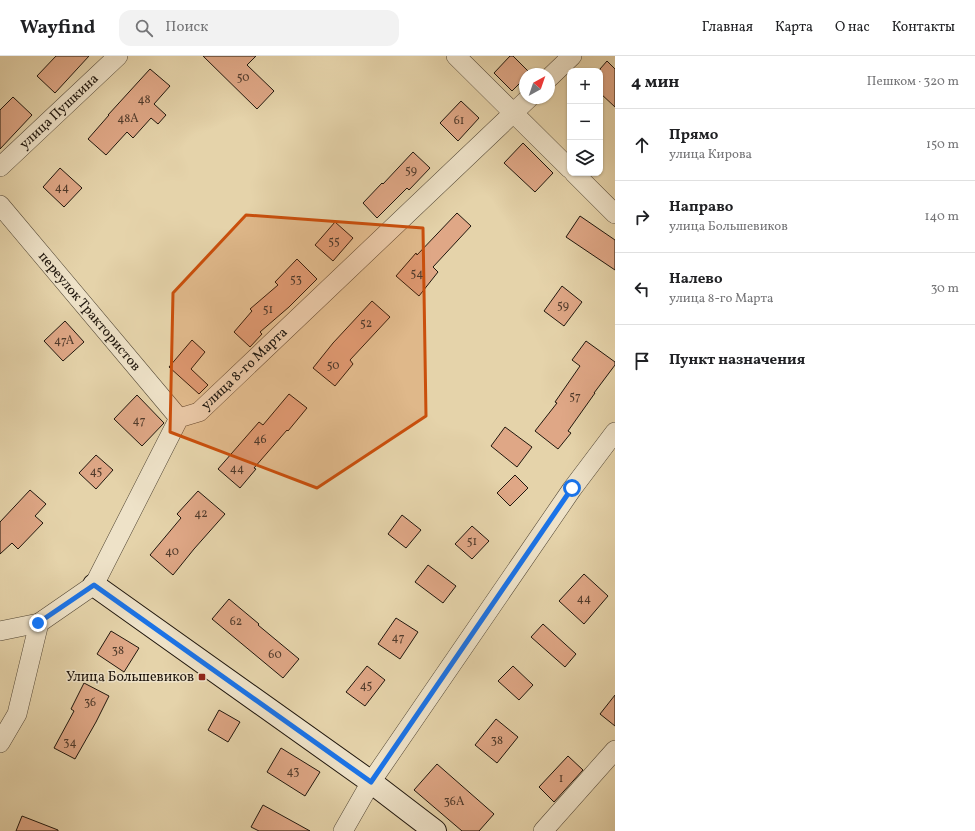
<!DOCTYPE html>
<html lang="ru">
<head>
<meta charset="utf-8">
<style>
  body { margin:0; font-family:Vollkorn,serif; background:#f2f2f2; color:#202124 }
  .controls { position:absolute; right:12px; top:12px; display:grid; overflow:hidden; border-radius:8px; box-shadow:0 1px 3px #0004 }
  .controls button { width:36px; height:36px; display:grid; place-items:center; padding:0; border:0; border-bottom:1px solid #e0e0e0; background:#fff; color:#202124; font:20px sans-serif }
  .compass { position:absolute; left:519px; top:12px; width:36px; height:36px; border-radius:50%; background:#fff; box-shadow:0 1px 3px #0004; rotate:40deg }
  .stop { position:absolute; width:12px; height:12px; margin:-9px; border:3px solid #1a73e8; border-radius:50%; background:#fff }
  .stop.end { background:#1a73e8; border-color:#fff; box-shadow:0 1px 4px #0008 }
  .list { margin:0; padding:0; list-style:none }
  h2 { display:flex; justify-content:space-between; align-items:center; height:52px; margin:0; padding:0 16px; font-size:17px }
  h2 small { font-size:13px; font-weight:400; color:#757577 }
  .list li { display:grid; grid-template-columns:26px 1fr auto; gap:12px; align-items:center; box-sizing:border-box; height:72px; padding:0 16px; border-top:1px solid #e0e0e0 }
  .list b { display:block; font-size:15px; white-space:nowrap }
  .list p { margin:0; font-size:13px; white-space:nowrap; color:#757577 }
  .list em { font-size:13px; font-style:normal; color:#757577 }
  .icon { flex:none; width:22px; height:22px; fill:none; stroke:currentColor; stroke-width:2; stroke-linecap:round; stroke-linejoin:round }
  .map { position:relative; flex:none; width:615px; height:775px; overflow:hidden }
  header { display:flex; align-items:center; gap:24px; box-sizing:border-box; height:56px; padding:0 20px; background:#fff; border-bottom:1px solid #e0e0e0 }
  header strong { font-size:19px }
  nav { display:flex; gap:22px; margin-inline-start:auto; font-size:14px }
  .search { width:280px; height:36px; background:#f2f2f2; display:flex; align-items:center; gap:10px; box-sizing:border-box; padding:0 14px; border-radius:12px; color:#757577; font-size:15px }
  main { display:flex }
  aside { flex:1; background:#fff }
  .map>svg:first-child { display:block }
  .building { fill:#dfa786; stroke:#1f160d }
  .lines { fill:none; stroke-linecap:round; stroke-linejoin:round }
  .street-casing { stroke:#504534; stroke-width:20 }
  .secondary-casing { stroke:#1f160d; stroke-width:24 }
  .street { stroke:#eee2c8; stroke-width:19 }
  .secondary { stroke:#eee2c8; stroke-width:22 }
  .route { stroke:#1a73e8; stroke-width:5 }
  .marked { fill:#ca4f0c; fill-opacity:0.2; stroke:#ca4f0c; stroke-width:3; stroke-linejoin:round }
  .poi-dot { fill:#8f2418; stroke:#eee2c8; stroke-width:1.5 }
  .labels { text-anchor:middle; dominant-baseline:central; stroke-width:3; stroke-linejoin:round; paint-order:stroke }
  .number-label { font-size:12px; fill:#4f3a2b }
  .street-label { font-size:14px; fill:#1f160d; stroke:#eee2c8 }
  .poi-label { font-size:14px; fill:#1f160d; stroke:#eee2c8; text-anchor:end }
</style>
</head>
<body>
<header>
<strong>Wayfind</strong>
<div class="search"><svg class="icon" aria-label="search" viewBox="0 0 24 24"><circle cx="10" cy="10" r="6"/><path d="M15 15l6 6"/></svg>Поиск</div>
<nav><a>Главная</a><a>Карта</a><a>О нас</a><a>Контакты</a></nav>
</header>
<main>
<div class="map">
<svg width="615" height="775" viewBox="0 0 615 775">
  <rect width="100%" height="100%" fill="#e5d3aa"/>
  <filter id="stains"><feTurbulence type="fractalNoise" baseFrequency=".005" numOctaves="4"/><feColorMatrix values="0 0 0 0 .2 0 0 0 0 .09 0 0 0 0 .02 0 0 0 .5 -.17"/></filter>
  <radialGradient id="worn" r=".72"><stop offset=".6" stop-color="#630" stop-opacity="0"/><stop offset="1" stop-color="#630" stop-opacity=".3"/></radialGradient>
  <g class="building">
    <polygon points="56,0 89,0 55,37 37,20"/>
    <polygon points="203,0 256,0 247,9 274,35 257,53"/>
    <polygon points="510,0 513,0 530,17 529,18 525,18 525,22 512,35 494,17"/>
    <polygon points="607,5 615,13 615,51 600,37 600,13"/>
    <polygon points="150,13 170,30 154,48 166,59 158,68 151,62 133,82 127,76 106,99 88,83 109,59 108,59"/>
    <polygon points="13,41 32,59 0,93 0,54"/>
    <polygon points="461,45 479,62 458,85 440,67"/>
    <polygon points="523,87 553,117 535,136 504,107"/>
    <polygon points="413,96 430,112 409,134 407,132 377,162 363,147 382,127 383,128"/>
    <polygon points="60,112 82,132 64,151 43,131"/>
    <polygon points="457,157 471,170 433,211 438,216 419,240 396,220 416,197 417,199"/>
    <polygon points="580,160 615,184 615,214 566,181"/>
    <polygon points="335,166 353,182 333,205 315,189"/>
    <polygon points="297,203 317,223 289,251 260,276 262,278 250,291 234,276 252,255 250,253 278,229 275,226"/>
    <polygon points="562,230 582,246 564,270 544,255"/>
    <polygon points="372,245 390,261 350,304 353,308 335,330 313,312 333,287"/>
    <polygon points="65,265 84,286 63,305 44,285"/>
    <polygon points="192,284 205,296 191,313 208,329 199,338 169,311"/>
    <polygon points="586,285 615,306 615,309 594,337 595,337 568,375 571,377 558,393 535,375 557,347 555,346 580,310 572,304"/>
    <polygon points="289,338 307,352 288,375 287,374 254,412 256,413 240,432 218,413 259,366 263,369"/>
    <polygon points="137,339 164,367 142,390 114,363"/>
    <polygon points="505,371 532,391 517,411 491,390"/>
    <polygon points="96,399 113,414 96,433 79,417"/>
    <polygon points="515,419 528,432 510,450 497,437"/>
    <polygon points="30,434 46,448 35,460 43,467 18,493 12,487 0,498 0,466"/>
    <polygon points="198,435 225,458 194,493 173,519 150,499 181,462 177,458"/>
    <polygon points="402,459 421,474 406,492 388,478"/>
    <polygon points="472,470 489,485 472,503 455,488"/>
    <polygon points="428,509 456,530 443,547 415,526"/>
    <polygon points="584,518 608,540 584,568 559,545"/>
    <polygon points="229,543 259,568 258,569 299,603 283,622 212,563"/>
    <polygon points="396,562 418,576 400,603 378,588"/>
    <polygon points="543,568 576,598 565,611 531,581"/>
    <polygon points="111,575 139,592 124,616 97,598"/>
    <polygon points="367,610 385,624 365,650 346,636"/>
    <polygon points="513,610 533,629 519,644 498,625"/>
    <polygon points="84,627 109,640 96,666 75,703 54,692 74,655 71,653"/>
    <polygon points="615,639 615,670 600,658"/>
    <polygon points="219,654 240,666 228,686 208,674"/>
    <polygon points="496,663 518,681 497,707 475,689"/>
    <polygon points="281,692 320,716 305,740 267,716"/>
    <polygon points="568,700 583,714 554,746 539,731"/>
    <polygon points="437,708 494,758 479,775 462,775 414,734"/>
    <polygon points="263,749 310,775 259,775 251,771"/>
    <polygon points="22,760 58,774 58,775 16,775"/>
  </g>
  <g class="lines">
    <defs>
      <g id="street">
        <polyline points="456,0 570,113"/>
        <polyline points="549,22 572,0"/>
        <path id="s1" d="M0,111L118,0"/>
        <polyline points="574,117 615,158"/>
        <path id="s2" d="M0,149L179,362"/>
        <polyline points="0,575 39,567"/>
        <path id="s3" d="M0,687L17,658L39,567L94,529L179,362L199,356L529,42"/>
        <polyline points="343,775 371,726 572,433 615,376"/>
        <polyline points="543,775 615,694"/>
      </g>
      <polyline id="secondary" points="94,529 371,726 435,775"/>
    </defs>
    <use href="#street" class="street-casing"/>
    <use href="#secondary" class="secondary-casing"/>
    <use href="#street" class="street"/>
    <use href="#secondary" class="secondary"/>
  </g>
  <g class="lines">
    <polyline class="route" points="38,567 94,529 371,726 572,432"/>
  </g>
  <path class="marked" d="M246,159L423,172L426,360L317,432L170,376L173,237Z"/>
  <rect class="poi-dot" x="198" y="617" width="8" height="8" rx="2"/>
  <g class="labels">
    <g class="number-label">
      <text x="243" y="22">50</text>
      <text x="144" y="44">48</text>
      <text x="128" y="63">48А</text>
      <text x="459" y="65">61</text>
      <text x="411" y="115">59</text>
      <text x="62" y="132">44</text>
      <text x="334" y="186">55</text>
      <text x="417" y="218">54</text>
      <text x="296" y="224">53</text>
      <text x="563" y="250">59</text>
      <text x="268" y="254">51</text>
      <text x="366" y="268">52</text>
      <text x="64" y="285">47А</text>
      <text x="333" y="310">50</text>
      <text x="575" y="341">57</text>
      <text x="139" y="365">47</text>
      <text x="260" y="384">46</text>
      <text x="237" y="413">44</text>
      <text x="96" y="416">45</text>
      <text x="201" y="458">42</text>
      <text x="472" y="486">51</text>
      <text x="172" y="496">40</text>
      <text x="584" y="543">44</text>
      <text x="236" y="566">62</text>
      <text x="398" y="582">47</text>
      <text x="118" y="595">38</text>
      <text x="275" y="599">60</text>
      <text x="366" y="630">45</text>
      <text x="90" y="647">36</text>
      <text x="497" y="685">38</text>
      <text x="70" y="687">34</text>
      <text x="293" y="716">43</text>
      <text x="561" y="723">1</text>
      <text x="454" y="746">36А</text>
    </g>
    <g class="street-label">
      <text stroke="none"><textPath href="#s1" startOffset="81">улица Пушкина</textPath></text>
      <text stroke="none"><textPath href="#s2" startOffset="139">переулок Трактористов</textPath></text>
      <text stroke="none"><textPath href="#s3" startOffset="465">улица 8-го Марта</textPath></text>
    </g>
    <g class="poi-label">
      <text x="194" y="621">Улица Большевиков</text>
    </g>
  </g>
  <rect width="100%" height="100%" filter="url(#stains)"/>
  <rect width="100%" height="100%" fill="url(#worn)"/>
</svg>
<div class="controls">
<button>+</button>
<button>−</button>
<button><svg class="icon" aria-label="layers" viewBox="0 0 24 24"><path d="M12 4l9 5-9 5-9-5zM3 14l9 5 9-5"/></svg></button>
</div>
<svg class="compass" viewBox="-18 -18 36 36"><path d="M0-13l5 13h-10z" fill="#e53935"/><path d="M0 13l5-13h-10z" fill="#757577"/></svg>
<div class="stop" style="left:572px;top:432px"></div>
<div class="stop end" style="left:38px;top:567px"></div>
</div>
<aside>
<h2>4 мин<small>Пешком · 320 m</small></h2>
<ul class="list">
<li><svg class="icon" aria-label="ahead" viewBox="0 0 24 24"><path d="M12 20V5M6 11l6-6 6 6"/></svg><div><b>Прямо</b><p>улица Кирова</p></div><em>150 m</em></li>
<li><svg class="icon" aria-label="right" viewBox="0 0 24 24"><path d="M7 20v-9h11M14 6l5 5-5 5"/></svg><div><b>Направо</b><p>улица Большевиков</p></div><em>140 m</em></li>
<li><svg class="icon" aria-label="left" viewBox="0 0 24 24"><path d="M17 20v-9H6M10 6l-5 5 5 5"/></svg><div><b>Налево</b><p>улица 8-го Марта</p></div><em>30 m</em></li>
<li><svg class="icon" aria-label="arrive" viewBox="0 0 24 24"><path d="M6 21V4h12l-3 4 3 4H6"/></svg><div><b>Пункт назначения</b></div></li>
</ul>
</aside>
</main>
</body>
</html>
